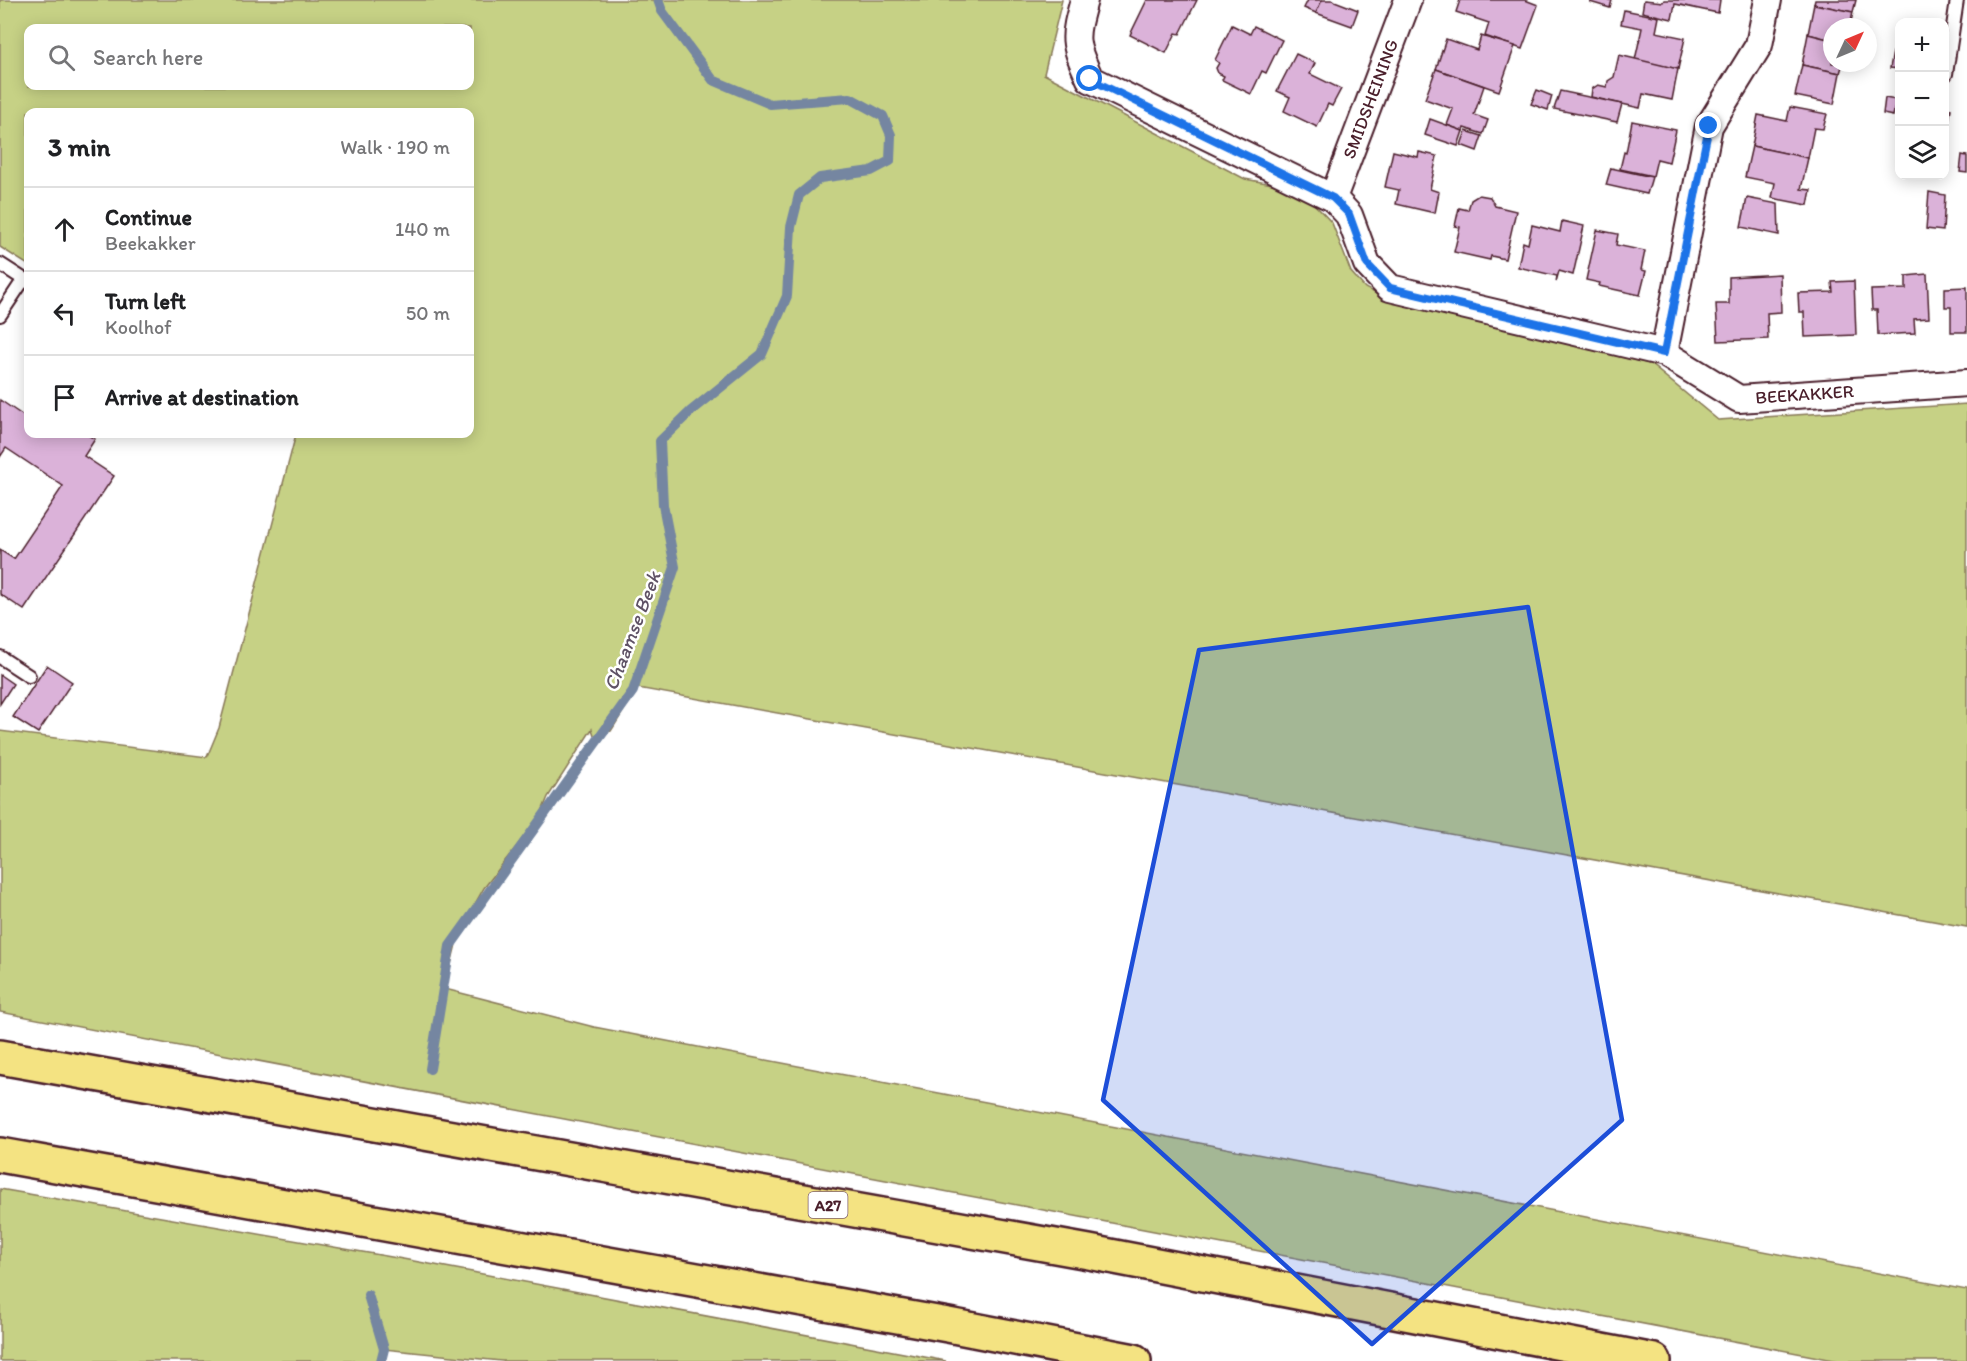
<!DOCTYPE html>
<html lang="en">
<head>
<meta charset="utf-8">
<style>
  body { margin:0; font-family:Itim,sans-serif; background:#f2f2f2; color:#202124 }
  .controls { position:absolute; right:18px; top:18px; display:grid; overflow:hidden; border-radius:12px; box-shadow:0 3px 15px #0003 }
  .controls button { width:54px; height:54px; display:grid; place-items:center; padding:0; border:0; border-bottom:2px solid #e0e0e0; background:#fff; color:#202124; font:30px sans-serif }
  .compass { position:absolute; left:1823px; top:18px; width:54px; height:54px; border-radius:50%; background:#fff; box-shadow:0 3px 15px #0003; rotate:46deg }
  .stop { position:absolute; width:18px; height:18px; margin:-14px; border:4px solid #1a73e8; border-radius:50%; background:#fff }
  .stop.end { background:#1a73e8; border-color:#fff; box-shadow:0 2px 6px #0008 }
  .list { margin:0; padding:0; list-style:none }
  h2 { display:flex; justify-content:space-between; align-items:center; height:78px; margin:0; padding:0 24px; font-size:26px }
  h2 small { font-size:20px; font-weight:400; color:#757577 }
  .list li { display:grid; grid-template-columns:39px 1fr auto; gap:18px; align-items:center; box-sizing:border-box; height:84px; padding:0 24px; border-top:2px solid #e0e0e0 }
  .list b { display:block; font-size:22px; white-space:nowrap }
  .list p { margin:0; font-size:20px; white-space:nowrap; color:#757577 }
  .list em { font-size:20px; font-style:normal; color:#757577 }
  .icon { flex:none; width:33px; height:33px; fill:none; stroke:currentColor; stroke-width:2; stroke-linecap:round; stroke-linejoin:round }
  .map { position:relative; flex:none; width:1967px; height:1361px; overflow:hidden }
  .search { position:absolute; background:#fff; box-shadow:0 3px 15px #0003; left:24px; top:24px; width:450px; height:66px; display:flex; align-items:center; gap:15px; box-sizing:border-box; padding:0 21px; border-radius:12px; color:#757577; font-size:22px }
  .panel { position:absolute; background:#fff; box-shadow:0 3px 15px #0003; left:24px; top:108px; width:450px; height:330px; border-radius:12px }
  .map>svg:first-child { display:block }
  .green { fill:#c6d185; stroke:#887858; stroke-width:1.5; fill-rule:evenodd }
  .lines { fill:none; stroke-linecap:round; stroke-linejoin:round }
  .stream { stroke:#7486a1; stroke-width:10 }
  .building { fill:#dbb2d9; stroke:#4a1f2b; stroke-width:1.5 }
  .service-casing { stroke:#4a1f2b; stroke-width:16 }
  .minor-casing { stroke:#4a1f2b; stroke-width:30 }
  .motorway-casing { stroke:#4a1f2b; stroke-width:38 }
  .service { stroke:#fff; stroke-width:12 }
  .minor { stroke:#fff; stroke-width:26 }
  .motorway { stroke:#f4e382; stroke-width:33 }
  .route { stroke:#1a73e8; stroke-width:8 }
  .marked { fill:#1d4ed8; fill-opacity:0.2; stroke:#1d4ed8; stroke-width:4.5; stroke-linejoin:round }
  .labels { text-anchor:middle; dominant-baseline:central; stroke-width:5; stroke-linejoin:round; paint-order:stroke }
  .shield { fill:#fff; stroke:#80626b; stroke-width:1.5 }
  .shield-label { font-size:16px; font-weight:bold; fill:#4a1f2b }
  .street-label { font-size:18px; fill:#4a1f2b; stroke:#fff }
  .water-label { font-size:20px; font-style:italic; fill:#5f5266; stroke:#fff }
</style>
</head>
<body>
<div class="map">
<svg width="1967" height="1361" viewBox="0 0 1967 1361">
  <rect width="100%" height="100%" fill="#fff"/>
  <filter id="ink" filterUnits="userSpaceOnUse"><feTurbulence type="fractalNoise" baseFrequency=".0167" numOctaves="2"/><feDisplacementMap in="SourceGraphic" scale="12" xChannelSelector="R" yChannelSelector="G"/><feConvolveMatrix kernelMatrix="1 2 1 2 8 2 1 2 1" color-interpolation-filters="sRGB"/></filter>
  <g filter="url(#ink)">
    <g class="green">
      <path d="M0,0H1062L1044,74L1245,179L1300,189L1332,223L1351,272L1365,288L1390,301L1650,364L1718,420L1967,404V927L638,688L611,731L594,735L592,729L548,797L540,816L484,888L459,932L445,989L594,1027L1967,1290V1361H1839L0,1012V731L207,757L219,728L296,434H470V112H28V265L0,247ZM28,28H470V86H28Z"/>
      <polygon points="0,1189 403,1259 946,1361 501,1361 384,1349 381,1361 0,1361"/>
    </g>
    <g class="lines">
      <g class="stream">
        <polyline points="430,1069 450,946 633,691 675,567 663,505 660,441 690,412 762,354 787,296 791,227 799,195 820,178 871,171 890,161 891,135 883,116 850,98 770,104 713,80 662,11 658,0"/>
        <polyline points="368,1295 384,1349 381,1361"/>
      </g>
    </g>
    <g class="building">
      <polygon points="1147,0 1197,0 1180,34 1176,33 1166,53 1130,35"/>
      <polygon points="1308,0 1322,0 1316,13 1304,8"/>
      <polygon points="1322,0 1332,0 1358,10 1352,26 1316,13"/>
      <polygon points="1460,0 1525,0 1538,5 1522,49 1485,36 1489,23 1456,12"/>
      <polygon points="1591,0 1612,0 1610,8 1590,2"/>
      <polygon points="1644,0 1663,2 1664,0 1720,0 1718,13 1675,4 1672,19 1642,12"/>
      <polygon points="1815,0 1856,0 1853,12 1814,4"/>
      <polygon points="1814,4 1853,12 1850,27 1832,27 1832,40 1808,34"/>
      <polygon points="1624,10 1659,17 1656,32 1685,38 1678,69 1635,60 1642,28 1621,24"/>
      <polygon points="1232,25 1250,34 1254,26 1282,40 1266,73 1262,71 1251,94 1222,80 1224,76 1218,73 1216,68 1219,63 1215,60"/>
      <polygon points="1808,34 1832,40 1832,63 1843,63 1840,73 1802,65"/>
      <polygon points="1481,36 1515,46 1499,91 1436,69 1446,39 1477,50"/>
      <polygon points="1893,52 1900,53 1900,69 1890,68"/>
      <polygon points="1296,54 1315,63 1310,74 1341,89 1332,106 1328,104 1317,127 1284,111 1290,97 1277,91"/>
      <polygon points="1619,55 1678,69 1672,100 1643,94 1640,108 1591,97 1592,89 1598,85 1607,87 1608,81 1614,77"/>
      <polygon points="1802,65 1840,73 1834,104 1795,96"/>
      <polygon points="1436,69 1484,86 1474,115 1488,120 1483,134 1464,128 1463,131 1447,125 1453,109 1425,99"/>
      <polygon points="1537,90 1552,96 1548,110 1531,104"/>
      <polygon points="1560,91 1622,104 1617,122 1554,109"/>
      <polygon points="1885,98 1896,100 1893,116 1883,114"/>
      <polygon points="1790,107 1827,114 1823,129 1814,128 1808,158 1752,146 1758,115 1787,121"/>
      <polygon points="1944,108 1951,109 1947,133 1944,132"/>
      <polygon points="1430,119 1463,131 1458,146 1425,135"/>
      <polygon points="1632,121 1676,130 1669,162 1657,159 1653,176 1620,169 1624,152 1626,153"/>
      <polygon points="1466,131 1482,136 1477,151 1461,145"/>
      <polygon points="1752,146 1808,158 1801,189 1811,190 1808,205 1772,198 1775,183 1745,177"/>
      <polygon points="1393,151 1418,157 1419,152 1437,156 1430,189 1439,192 1435,213 1396,204 1399,190 1385,187"/>
      <polygon points="1962,155 1967,156 1967,173 1960,172"/>
      <polygon points="1611,168 1652,177 1647,194 1606,185"/>
      <polygon points="1929,192 1945,195 1943,231 1926,229"/>
      <polygon points="1479,195 1490,197 1495,206 1516,211 1505,259 1491,256 1490,260 1454,252 1460,227 1455,226 1459,208 1468,210 1471,200"/>
      <polygon points="1747,198 1778,204 1779,235 1741,227"/>
      <polygon points="1562,221 1584,226 1573,275 1559,271 1556,282 1557,276 1518,267 1523,242 1528,244 1532,225 1560,232"/>
      <polygon points="1597,230 1618,234 1616,245 1645,251 1641,270 1646,271 1640,295 1599,286 1600,283 1586,280"/>
      <polygon points="1780,274 1781,312 1767,313 1768,339 1718,341 1716,304 1729,304 1729,277"/>
      <polygon points="1927,274 1929,318 1914,319 1915,333 1878,335 1877,310 1872,310 1871,290 1906,289 1906,276"/>
      <polygon points="1854,281 1856,335 1805,337 1804,312 1799,312 1798,293 1833,292 1832,282"/>
      <polygon points="1967,287 1967,332 1951,332 1951,307 1945,307 1945,288"/>
      <polygon points="0,400 25,417 28,411 28,434 86,434 95,439 84,456 114,476 24,610 0,594 0,550 14,559 63,486 6,448 0,457"/>
      <polygon points="47,665 72,682 38,733 13,717"/>
      <polygon points="0,675 13,684 0,704"/>
    </g>
    <g class="lines">
      <defs>
        <g id="service">
          <polyline points="1946,74 1957,0"/>
          <polyline points="0,264 28,282"/>
          <polyline points="0,315 24,279"/>
          <polyline points="0,657 29,676"/>
        </g>
        <g id="minor">
          <path id="s1" d="M1084,0C1073,40 1073,41 1090,79L1333,198L1349,215L1367,264L1390,288L1664,353L1739,399L1967,383"/>
          <path id="s2" d="M1333,198L1408,0"/>
          <polyline points="1664,353 1709,126 1759,45 1768,0"/>
        </g>
        <g id="motorway">
          <polyline points="0,1057 1089,1252 1654,1361"/>
          <polyline points="0,1155 948,1325 1134,1361"/>
        </g>
      </defs>
      <use href="#service" class="service-casing"/>
      <use href="#minor" class="minor-casing"/>
      <use href="#motorway" class="motorway-casing"/>
      <use href="#service" class="service"/>
      <use href="#minor" class="minor"/>
      <use href="#motorway" class="motorway"/>
    </g>
  </g>
  <g class="lines" filter="url(#ink)">
    <polyline class="route" points="1090,79 1333,198 1349,214 1367,264 1390,288 1664,353 1709,126"/>
  </g>
  <path class="marked" d="M1528,607L1622,1120L1372,1344L1103,1100L1199,650Z"/>
  <g class="labels">
    <rect class="shield" x="808.5" y="1192" width="39" height="26" rx="4.5"/>
    <g class="shield-label">
      <text x="828" y="1205">A27</text>
    </g>
    <g class="street-label">
      <text stroke="none"><textPath href="#s2" startOffset="106">SMIDSHEINING</textPath></text>
      <text stroke="none"><textPath href="#s1" startOffset="897">BEEKAKKER</textPath></text>
    </g>
    <g class="water-label">
      <text transform="translate(632 631) rotate(-69)">Chaamse Beek</text>
    </g>
  </g>
</svg>
<div class="controls">
<button>+</button>
<button>−</button>
<button><svg class="icon" aria-label="layers" viewBox="0 0 24 24"><path d="M12 4l9 5-9 5-9-5zM3 14l9 5 9-5"/></svg></button>
</div>
<svg class="compass" viewBox="-18 -18 36 36"><path d="M0-13l5 13h-10z" fill="#e53935"/><path d="M0 13l5-13h-10z" fill="#757577"/></svg>
<div class="stop" style="left:1090px;top:79px"></div>
<div class="stop end" style="left:1709px;top:126px"></div>
<div class="search"><svg class="icon" aria-label="search" viewBox="0 0 24 24"><circle cx="10" cy="10" r="6"/><path d="M15 15l6 6"/></svg>Search here</div>
<section class="panel">
<h2>3 min<small>Walk · 190 m</small></h2>
<ul class="list">
<li><svg class="icon" aria-label="ahead" viewBox="0 0 24 24"><path d="M12 20V5M6 11l6-6 6 6"/></svg><div><b>Continue</b><p>Beekakker</p></div><em>140 m</em></li>
<li><svg class="icon" aria-label="left" viewBox="0 0 24 24"><path d="M17 20v-9H6M10 6l-5 5 5 5"/></svg><div><b>Turn left</b><p>Koolhof</p></div><em>50 m</em></li>
<li><svg class="icon" aria-label="arrive" viewBox="0 0 24 24"><path d="M6 21V4h12l-3 4 3 4H6"/></svg><div><b>Arrive at destination</b></div></li>
</ul>
</section>
</div>
</body>
</html>
